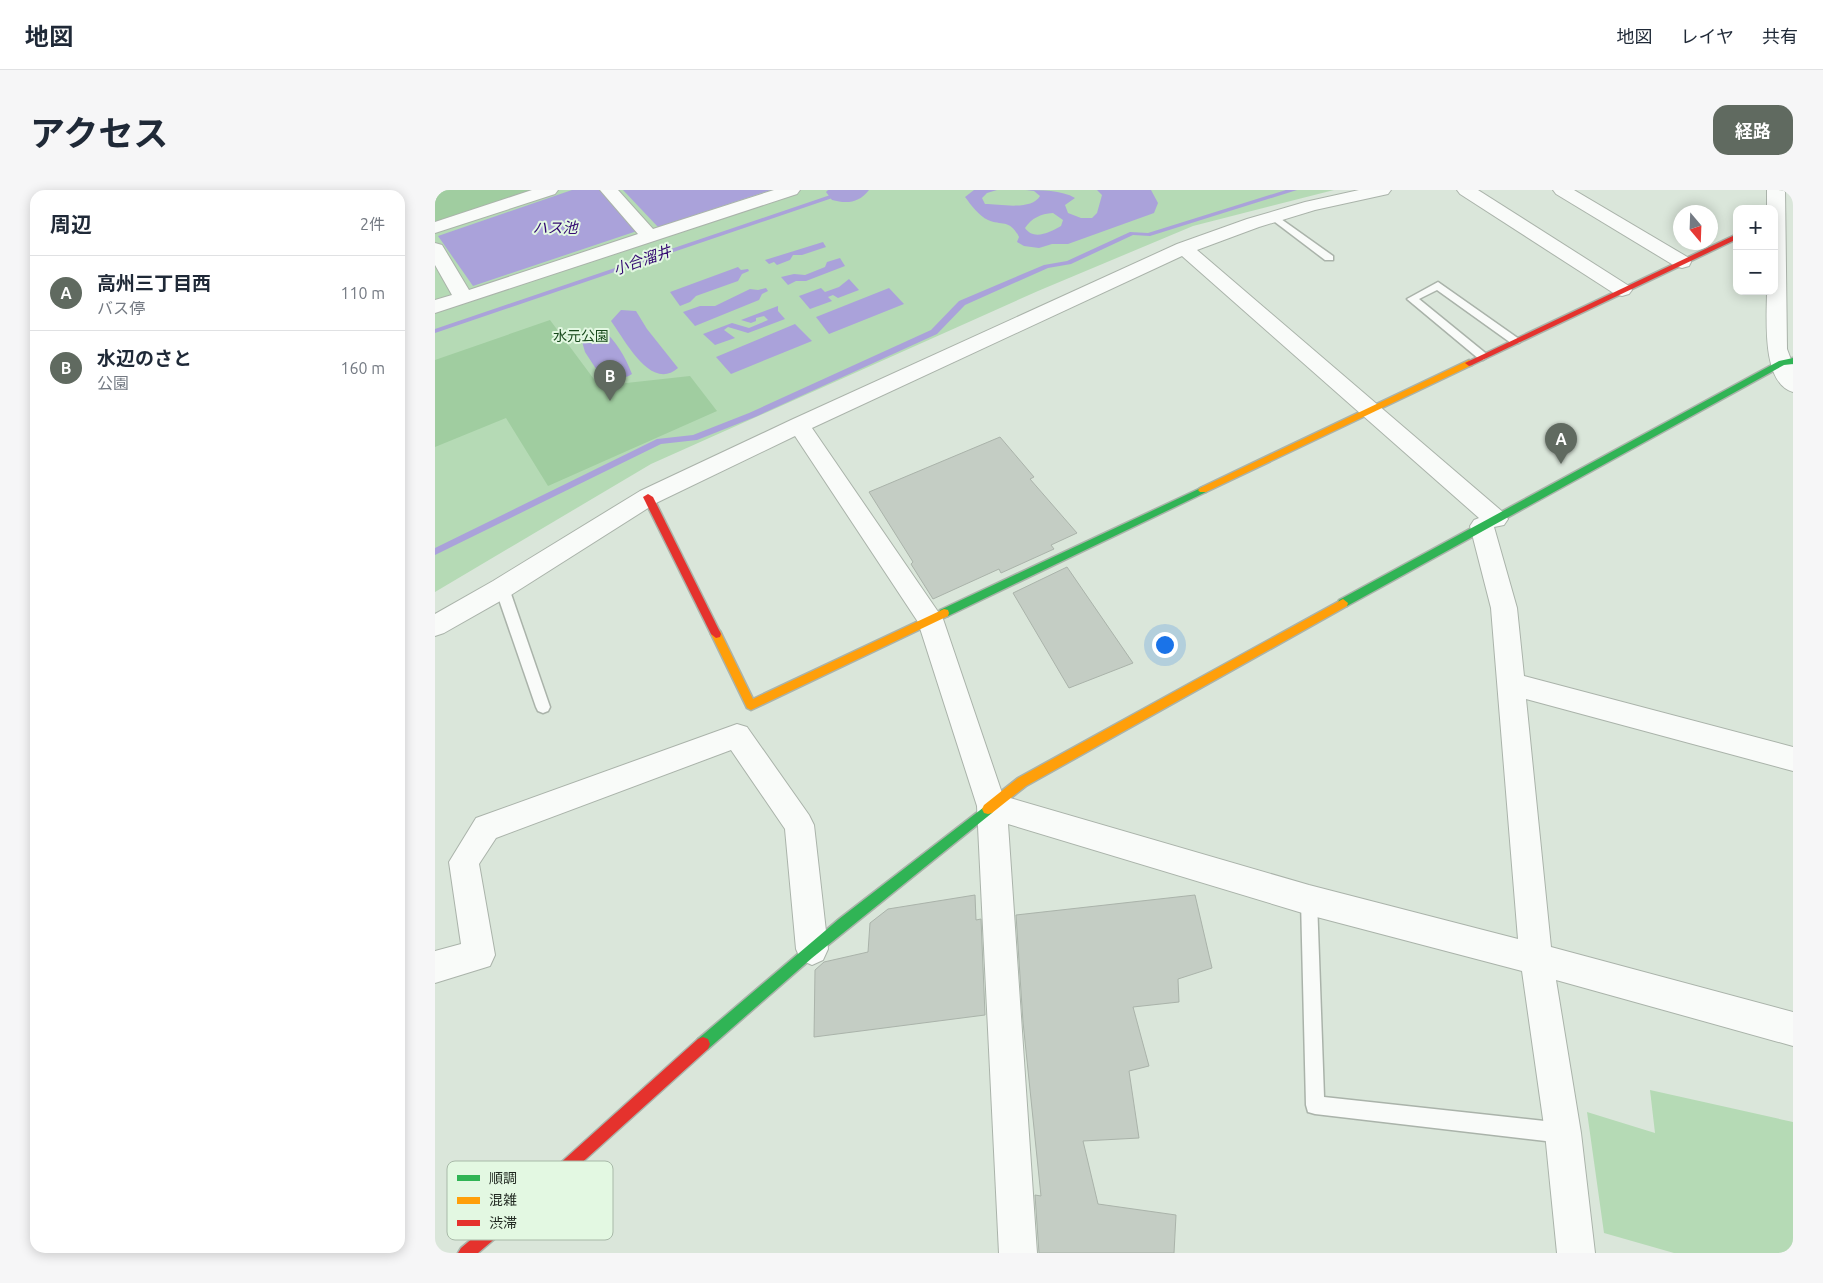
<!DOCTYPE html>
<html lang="ja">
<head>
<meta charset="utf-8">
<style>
  body { margin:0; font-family:Ubuntu,"Noto Sans JP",sans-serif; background:#f6f6f7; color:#1f2937 }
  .controls { position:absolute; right:15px; top:15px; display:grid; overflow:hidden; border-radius:10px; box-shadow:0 2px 12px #0003 }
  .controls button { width:45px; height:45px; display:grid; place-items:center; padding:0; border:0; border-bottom:1px solid #e0e1e3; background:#fff; color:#1f2937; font:25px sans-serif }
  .compass { position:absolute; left:1238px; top:15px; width:45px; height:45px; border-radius:50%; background:#fff; box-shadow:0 2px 12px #0003; rotate:161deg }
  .you { position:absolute; left:729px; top:454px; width:18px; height:18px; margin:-12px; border:4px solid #fff; border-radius:50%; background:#1a73e8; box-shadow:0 0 0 8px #1a73e833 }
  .badge { display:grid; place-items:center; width:32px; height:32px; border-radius:50%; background:#606a60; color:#fff; font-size:16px; font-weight:700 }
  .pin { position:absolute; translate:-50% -41px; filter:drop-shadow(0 1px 2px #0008) }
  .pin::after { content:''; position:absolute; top:26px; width:18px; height:15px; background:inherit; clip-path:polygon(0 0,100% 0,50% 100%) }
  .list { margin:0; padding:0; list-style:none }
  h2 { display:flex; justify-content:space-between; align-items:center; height:65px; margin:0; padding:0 20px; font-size:21px }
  h2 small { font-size:16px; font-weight:400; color:#747a83 }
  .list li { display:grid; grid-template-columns:32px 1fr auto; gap:15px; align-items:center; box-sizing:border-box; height:75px; padding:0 20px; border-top:1px solid #e0e1e3 }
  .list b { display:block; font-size:19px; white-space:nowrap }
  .list p { margin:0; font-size:16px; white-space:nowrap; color:#747a83 }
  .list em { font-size:16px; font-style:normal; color:#747a83 }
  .map { position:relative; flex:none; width:1358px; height:1063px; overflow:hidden; border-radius:15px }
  header { display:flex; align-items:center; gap:30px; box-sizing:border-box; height:70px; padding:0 25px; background:#fff; border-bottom:1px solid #e0e1e3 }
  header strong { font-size:24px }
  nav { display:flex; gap:28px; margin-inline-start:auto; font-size:18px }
  .intro { display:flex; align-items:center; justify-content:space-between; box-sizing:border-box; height:120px; padding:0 30px }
  h1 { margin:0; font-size:35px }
  .button { padding:12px 22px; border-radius:15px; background:#606a60; color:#fff; font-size:18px; font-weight:700 }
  main { display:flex; gap:30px; padding:0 30px }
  aside { flex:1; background:#fff; border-radius:15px; box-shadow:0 2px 12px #0003 }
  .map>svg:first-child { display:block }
  .green { fill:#b5dab5 }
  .forest { fill:#a0cda0 }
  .water { fill:#aaa2da; fill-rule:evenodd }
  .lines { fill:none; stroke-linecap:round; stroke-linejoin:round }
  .stream { fill:#aaa2da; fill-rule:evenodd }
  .river { fill:#aaa2da; fill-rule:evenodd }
  .building { fill:#c4cdc4; stroke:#aab3aa }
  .lane-casing { stroke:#aab3aa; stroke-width:3 }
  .street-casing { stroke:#aab3aa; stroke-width:2 }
  .fast-casing { stroke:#aab3aa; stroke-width:3 }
  .slow-casing { stroke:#aab3aa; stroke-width:3 }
  .jam-casing { stroke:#aab3aa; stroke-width:3 }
  .lane { fill:#f9fbf9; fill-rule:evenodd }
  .street { fill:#f9fbf9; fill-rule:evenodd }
  .fast { fill:#30b455; fill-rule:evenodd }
  .slow { fill:#ff9f0a; fill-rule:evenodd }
  .jam { fill:#e5322d; fill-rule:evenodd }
  .labels { text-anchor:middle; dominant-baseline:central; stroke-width:4; stroke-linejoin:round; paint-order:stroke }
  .far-park-label { font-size:14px; fill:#17491b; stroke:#e3f8e2 }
  .far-water-label { font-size:15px; font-style:italic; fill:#320871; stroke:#e3f8e2 }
  .key { fill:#e3f8e2; stroke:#a8b9a8; stroke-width:1 }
  .key-label { font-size:14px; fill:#1f271f }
</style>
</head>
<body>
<header>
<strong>地図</strong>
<nav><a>地図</a><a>レイヤ</a><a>共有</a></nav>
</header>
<div class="intro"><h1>アクセス</h1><a class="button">経路</a></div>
<main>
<aside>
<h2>周辺<small>2件</small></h2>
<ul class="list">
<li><span class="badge">A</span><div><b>高州三丁目西</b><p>バス停</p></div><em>110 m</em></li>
<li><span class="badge">B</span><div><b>水辺のさと</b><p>公園</p></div><em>160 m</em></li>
</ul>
</aside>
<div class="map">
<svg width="1358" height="1063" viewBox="0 0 1358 1063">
  <rect width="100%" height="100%" fill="#dae6da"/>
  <g class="green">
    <polygon points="0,0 899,0 758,36 603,101 216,274 0,402"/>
    <polygon points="1215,900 1358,932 1358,1063 1239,1063 1169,1043 1152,922 1220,943"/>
  </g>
  <g class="forest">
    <polygon points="0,0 99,0 0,35"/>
    <polygon points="115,130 164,196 255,186 282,221 113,296 71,228 0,257 0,170"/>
  </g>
  <g class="water">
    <polygon points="137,0 166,0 202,41 38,96 3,46"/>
    <polygon points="188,0 336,0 223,37"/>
    <path d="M539,0H562L552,3L547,8L550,14C565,14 596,21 605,6L599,1L591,0C605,0 627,0 640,8L630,15L633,23L646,28H657L662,23L667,5L662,0H716L723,13L719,23L633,54H617L604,58L589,56L582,52L584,47C575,29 567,36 553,30C544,26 536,15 530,7ZM618,23L628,30L626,36C615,42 599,51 590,38C597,28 605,24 618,23Z"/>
    <polygon points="388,52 391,57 367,65 358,65 355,70 342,75 339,72 334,74 330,70"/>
    <polygon points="405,68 410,76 371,91 361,91 353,95 346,87 359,84 370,85 390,77 392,72"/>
    <polygon points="303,77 306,80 313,79 314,81 307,84 303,91 261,106 255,112 245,116 235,102"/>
    <polygon points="414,89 424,100 403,108 398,105 393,107 397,111 375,119 364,106 386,98 390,102 404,97"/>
    <polygon points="331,98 333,101 327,104 324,110 260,136 248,122 265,116 280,116 315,99 323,100"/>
    <polygon points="454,98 469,114 394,144 381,127"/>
    <polygon points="343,116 343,121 350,129 313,143 293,137 289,140 300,148 280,155 268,144 297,133 314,138 333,130 329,126 321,128 321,131 316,133 306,130"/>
    <path d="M186,120L201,121L212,139L243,178C216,202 190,150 176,131Z"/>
    <polygon points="360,134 377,151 296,184 281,167"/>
    <path d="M167,139C181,151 190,166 197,184C187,191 177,188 165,185L150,162L146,148L153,142Z"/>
  </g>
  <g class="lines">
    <g class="stream">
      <polygon points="410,0 413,2 412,3 0,143 0,139"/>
      <polygon points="851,0 862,0 715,46 698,45 636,74 613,78 530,115 502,144 320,227 262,250 226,254 0,365 0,358 222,249 258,245 314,223 496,140 524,111 609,75 632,71 695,42 713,43"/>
    </g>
    <path class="river" d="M393,0H434C424,13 412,14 397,10L391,2Z"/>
  </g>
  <g class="building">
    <polygon points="565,247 599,287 595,289 642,343 616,355 619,359 566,383 564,379 498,409 476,374 478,372 434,302"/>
    <polygon points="632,377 698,473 634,498 578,403"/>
    <polygon points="540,705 541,730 546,729 550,825 379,847 380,780 389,772 433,762 435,733 453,719"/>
    <polygon points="760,705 777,778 743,789 744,812 698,817 714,876 694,881 704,948 648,951 663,1014 741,1025 739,1063 604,1063 600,1005 606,1006 588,832 581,725"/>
  </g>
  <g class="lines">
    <defs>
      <g id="lane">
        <polygon points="839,24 898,66 898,70 890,70 836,29 836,25"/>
        <polygon points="1003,92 1084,149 1086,151 1084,153 1076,153 1002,100 984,109 1054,166 1048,170 1044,169 972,109"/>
        <polygon points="67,393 72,394 74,398 115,517 113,521 108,523 103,521 101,517 60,398 62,394"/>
        <polygon points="874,702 880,704 882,710 889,907 1128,933 1135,936 1138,943 1135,950 1128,953 880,924 873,922 871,915 866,710 868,704"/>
      </g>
      <g id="street">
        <polygon points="97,0 123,0 120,4 0,43 0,32"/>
        <polygon points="165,0 183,0 218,39 339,0 365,0 362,4 0,123 0,110 17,105 0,75 0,53 7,55 34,100 203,44"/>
        <path d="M924,0H956L953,4L880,20L824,37L762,60L1069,323L1073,329L1069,335L1059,337L1082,418L1089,486L1358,557V581L1091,509L1116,757L1358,822V856L1121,790L1146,943L1160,1063H1122L1110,943L1087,781L874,725L573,634L602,1063H564L542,616L483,432L360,246L221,313L76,405L9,443L0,446V424L58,391L205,301L356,230L742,54L812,29L870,12ZM747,66L1044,328L1039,330L1035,336L1056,418L1083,749L874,695L568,606L508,429L377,238Z"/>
        <polygon points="1022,0 1043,0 1194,96 1197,100 1194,104 1187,106 1180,104 1025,4"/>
        <polygon points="1118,0 1139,0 1254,68 1256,72 1254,76 1247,78 1240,76 1121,4"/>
        <path d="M1332,0H1350L1352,159L1358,175V202C1326,193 1332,127 1332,101H1339V19H1332Z"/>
        <polygon points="302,534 312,537 374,625 379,635 393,759 388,770 377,775 366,770 361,759 350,639 296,560 61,648 44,674 60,765 55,776 0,793 0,761 26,754 14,672 41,628"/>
      </g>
      <g id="fast">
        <polygon points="1358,168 1358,174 1349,175 912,416 904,416 903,413 904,410 1344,171"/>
        <polygon points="768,297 773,300 771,302 513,426 509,427 504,423 505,420"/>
        <polygon points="553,614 557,615 559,619 557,623 377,768 273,859 268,861 263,859 261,854 263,849 404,729"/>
      </g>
      <g id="slow">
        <polygon points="1034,170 1038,173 1037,175 771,302 765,302 763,300 765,298"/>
        <polygon points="908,409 913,413 912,416 591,596 557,623 553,624 549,623 547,619 549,615 583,588"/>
        <polygon points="509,419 513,420 514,423 513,426 316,520 312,518 276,444 281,440 285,441 318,509"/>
      </g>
      <g id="jam">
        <polygon points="1302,44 1302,49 1037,175 1034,176 1030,173"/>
        <polygon points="213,304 218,307 286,444 285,447 281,448 276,444 208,307"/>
        <polygon points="268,847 273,849 275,854 273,859 111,1005 43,1063 23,1063 26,1058 101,995 263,849"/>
      </g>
    </defs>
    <use href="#lane" class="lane-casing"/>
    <use href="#street" class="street-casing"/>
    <use href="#fast" class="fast-casing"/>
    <use href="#slow" class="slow-casing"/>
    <use href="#jam" class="jam-casing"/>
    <use href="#lane" class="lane"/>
    <use href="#street" class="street"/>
    <use href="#fast" class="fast"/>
    <use href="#slow" class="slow"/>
    <use href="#jam" class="jam"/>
  </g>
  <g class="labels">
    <g class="far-park-label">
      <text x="146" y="146">水元公園</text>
    </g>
    <g class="far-water-label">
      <text x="120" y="37">ハス池</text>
      <text transform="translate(207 70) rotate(-19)">小合溜井</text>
    </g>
  </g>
  <rect x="12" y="971" width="166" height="79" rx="8" class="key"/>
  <rect x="22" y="985" width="23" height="6" fill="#30b455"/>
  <rect x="22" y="1007" width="23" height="7" fill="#ff9f0a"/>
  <rect x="22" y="1030" width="23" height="6" fill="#e5322d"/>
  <g class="key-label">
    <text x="54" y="993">順調</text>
    <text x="54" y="1015">混雑</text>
    <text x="54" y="1038">渋滞</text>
  </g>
</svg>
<div class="controls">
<button>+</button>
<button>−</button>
</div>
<svg class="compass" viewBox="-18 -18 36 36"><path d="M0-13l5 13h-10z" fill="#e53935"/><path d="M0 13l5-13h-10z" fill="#747a83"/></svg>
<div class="you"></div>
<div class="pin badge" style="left:1126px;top:274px">A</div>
<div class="pin badge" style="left:175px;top:211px">B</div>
</div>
</main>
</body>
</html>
